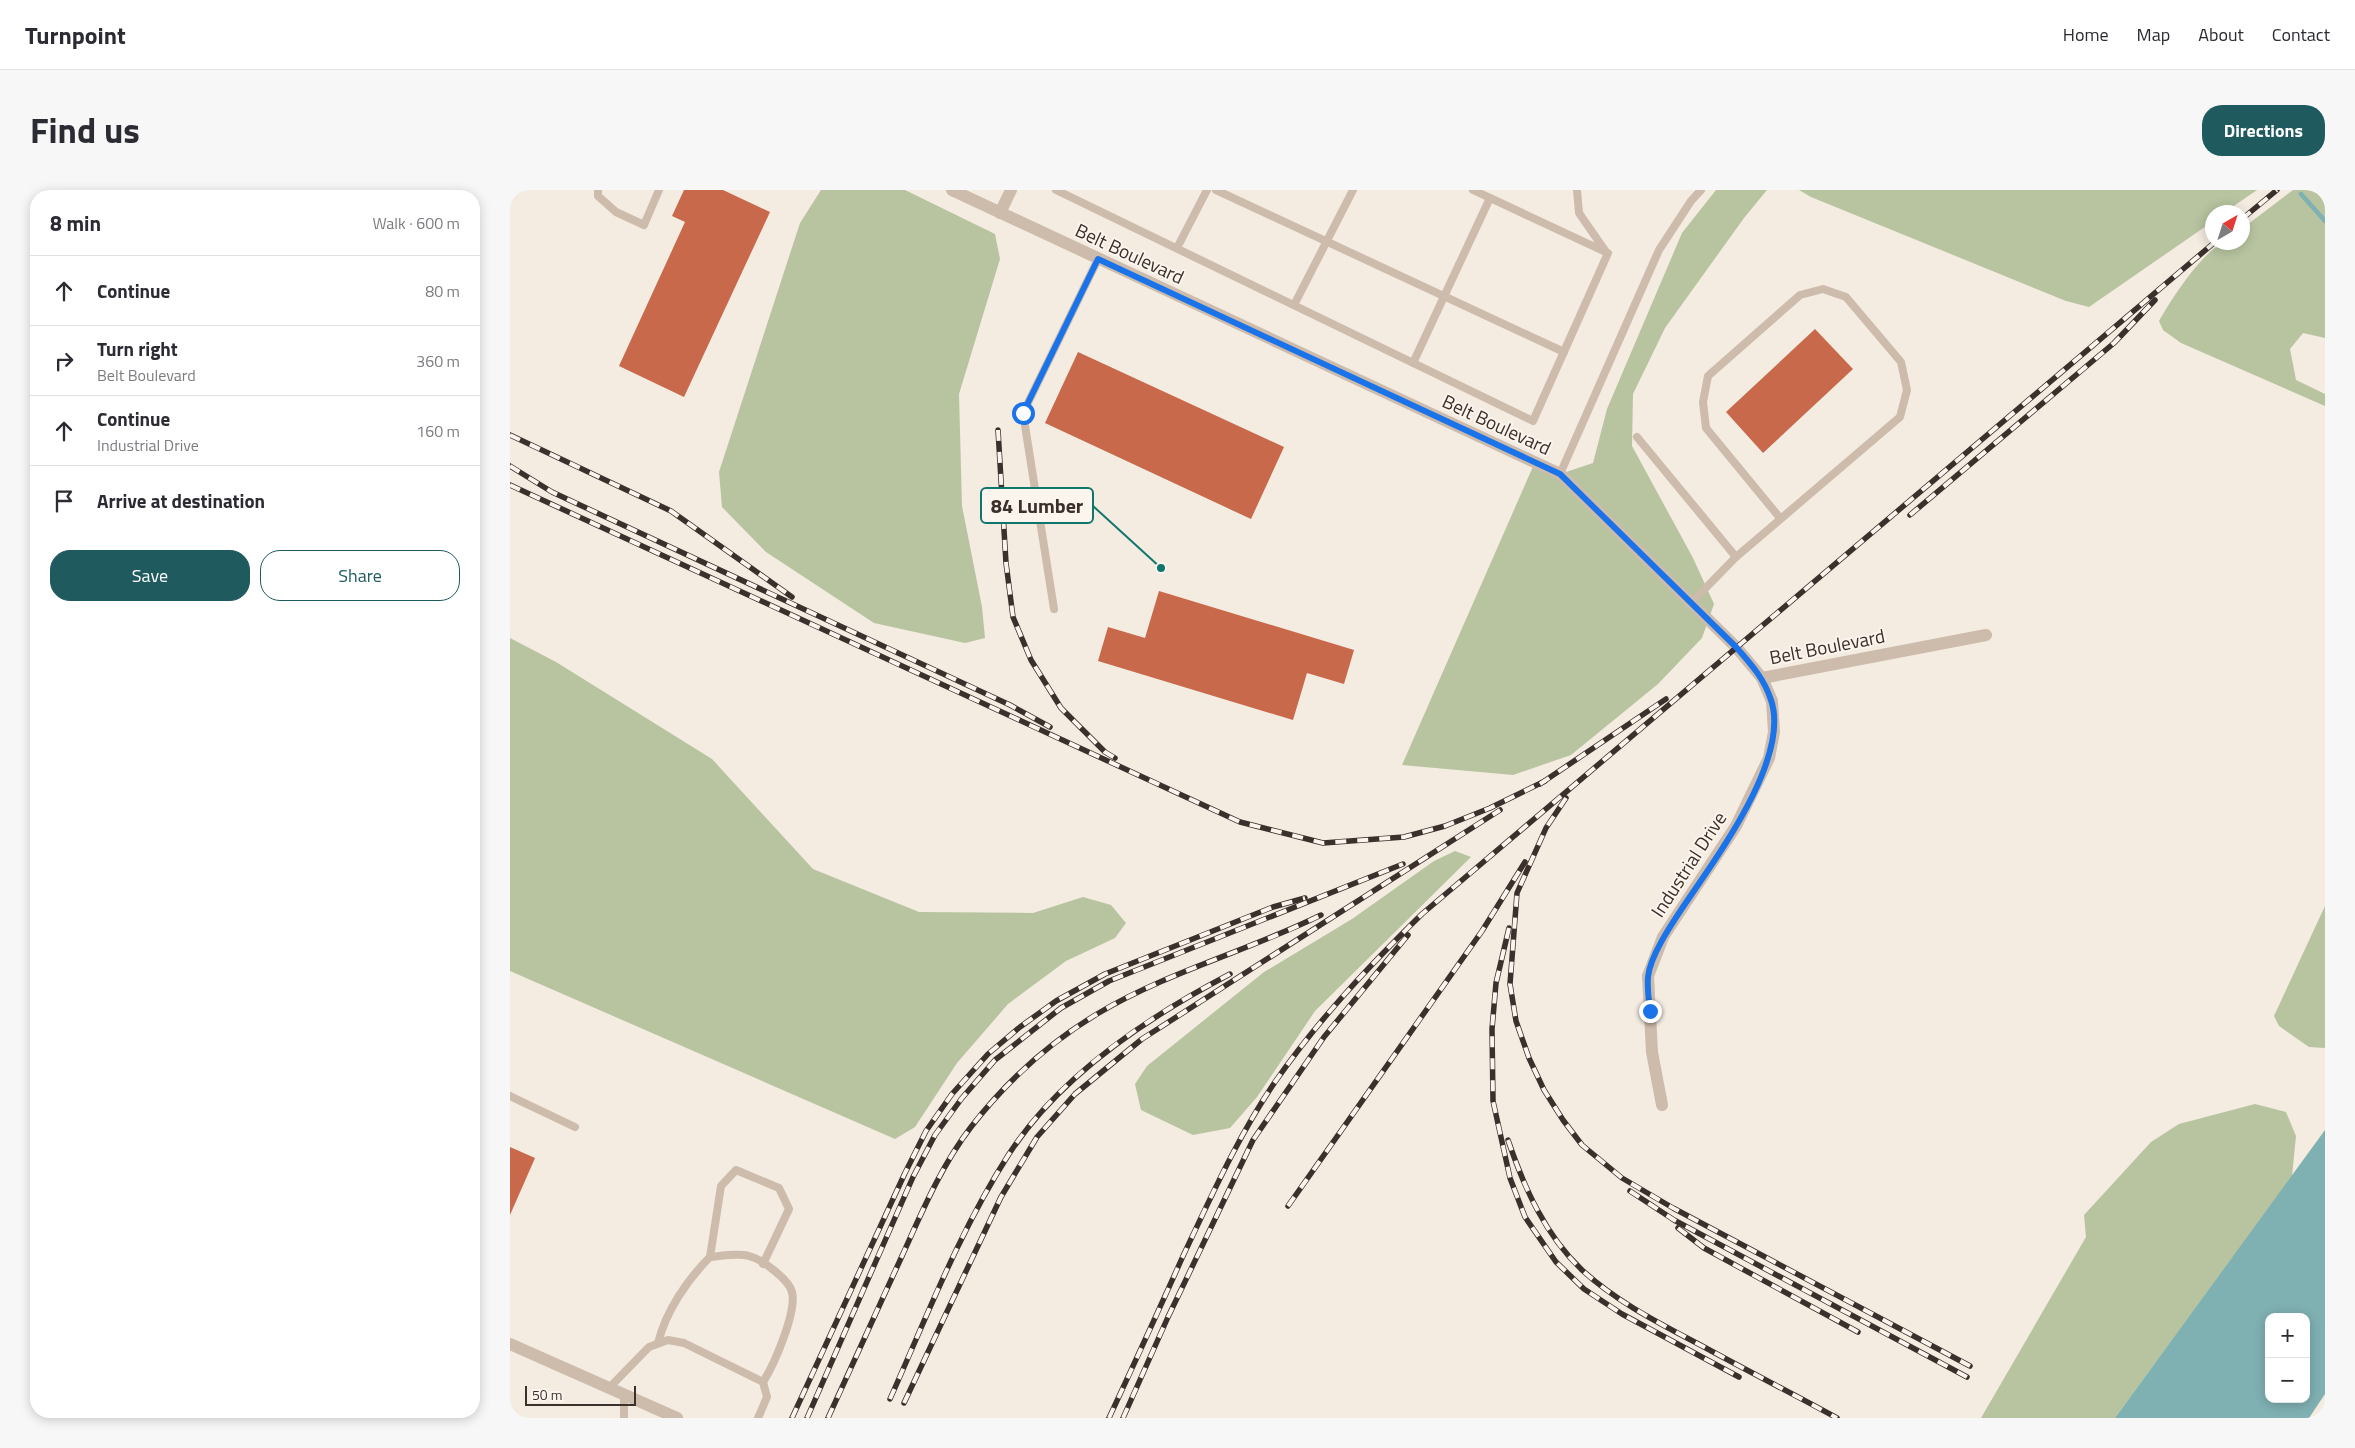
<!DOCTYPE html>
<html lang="en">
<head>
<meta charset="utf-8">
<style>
  body { margin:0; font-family:"Titillium Web",sans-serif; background:#f7f7f7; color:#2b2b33 }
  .controls { position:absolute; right:15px; bottom:15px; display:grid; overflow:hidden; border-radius:10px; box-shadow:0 2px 12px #0003 }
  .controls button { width:45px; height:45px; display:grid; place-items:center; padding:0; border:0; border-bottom:1px solid #e1e1e2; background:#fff; color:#2b2b33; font:25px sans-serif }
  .compass { position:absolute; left:1695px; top:15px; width:45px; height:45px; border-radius:50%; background:#fff; box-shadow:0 2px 12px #0003; rotate:39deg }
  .scale { position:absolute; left:15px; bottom:12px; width:111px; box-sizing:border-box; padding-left:5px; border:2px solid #3b302b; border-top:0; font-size:14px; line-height:18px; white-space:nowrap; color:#3b302b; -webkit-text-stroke:4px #fbf5ee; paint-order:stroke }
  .stop { position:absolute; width:15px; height:15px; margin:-11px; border:4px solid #1a73e8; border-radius:50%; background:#fff }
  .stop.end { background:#1a73e8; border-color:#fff; box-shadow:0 1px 5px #0008 }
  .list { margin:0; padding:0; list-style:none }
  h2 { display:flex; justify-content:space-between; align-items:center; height:65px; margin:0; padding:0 20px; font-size:21px }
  h2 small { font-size:16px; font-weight:400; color:#7c7c81 }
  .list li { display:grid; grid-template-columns:32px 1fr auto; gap:15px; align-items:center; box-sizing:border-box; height:70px; padding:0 20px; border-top:1px solid #e1e1e2 }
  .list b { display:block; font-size:19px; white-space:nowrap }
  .list p { margin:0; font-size:16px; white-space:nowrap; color:#7c7c81 }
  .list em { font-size:16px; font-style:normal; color:#7c7c81 }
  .actions { display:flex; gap:10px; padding:15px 20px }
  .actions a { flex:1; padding:11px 0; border:1px solid #1f5a5e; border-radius:20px; text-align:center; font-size:18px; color:#1f5a5e }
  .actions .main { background:#1f5a5e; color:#fff }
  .icon { flex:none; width:28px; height:28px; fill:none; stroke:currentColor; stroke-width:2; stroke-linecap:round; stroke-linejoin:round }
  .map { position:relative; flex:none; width:1815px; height:1228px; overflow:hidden; border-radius:20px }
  header { display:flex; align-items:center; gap:30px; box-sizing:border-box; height:70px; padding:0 25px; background:#fff; border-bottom:1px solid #e1e1e2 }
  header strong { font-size:24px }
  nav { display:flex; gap:28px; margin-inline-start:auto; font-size:18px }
  .intro { display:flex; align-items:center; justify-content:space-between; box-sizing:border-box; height:120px; padding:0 30px }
  h1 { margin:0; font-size:35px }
  .button { padding:12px 22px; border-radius:20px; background:#1f5a5e; color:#fff; font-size:18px; font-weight:700 }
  main { display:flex; gap:30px; padding:0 30px }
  aside { flex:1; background:#fff; border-radius:20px; box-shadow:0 2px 12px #0003 }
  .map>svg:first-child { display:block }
  .green { fill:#b8c4a0 }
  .water { fill:#7fb0b2; fill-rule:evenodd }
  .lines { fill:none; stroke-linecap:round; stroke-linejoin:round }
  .stream { stroke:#7fb0b2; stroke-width:4.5 }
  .building { fill:#c8694b }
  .service { stroke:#cdbbac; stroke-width:8 }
  .minor { stroke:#cdbbac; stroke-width:12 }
  .rail-casing { stroke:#3b302b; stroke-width:5.5 }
  .rail { stroke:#fbf5ee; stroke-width:4; stroke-dasharray:11; stroke-linecap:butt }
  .route { stroke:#1a73e8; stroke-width:6 }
  .labels { text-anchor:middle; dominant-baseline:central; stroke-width:4; stroke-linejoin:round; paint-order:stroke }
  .street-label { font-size:19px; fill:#3b302b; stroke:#fbf5ee }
  .leader { fill:none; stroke:#0f766e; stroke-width:2 }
  .callout-dot { fill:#0f766e; stroke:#fbf5ee; stroke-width:2 }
  .callout { fill:#fbf5ee; stroke:#0f766e; stroke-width:2 }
  .callout-label { font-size:20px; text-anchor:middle; font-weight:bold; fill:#3b302b }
</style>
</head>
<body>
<header>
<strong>Turnpoint</strong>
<nav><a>Home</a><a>Map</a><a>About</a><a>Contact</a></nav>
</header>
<div class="intro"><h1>Find us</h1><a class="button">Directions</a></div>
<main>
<aside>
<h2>8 min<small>Walk · 600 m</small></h2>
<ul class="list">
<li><svg class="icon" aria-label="ahead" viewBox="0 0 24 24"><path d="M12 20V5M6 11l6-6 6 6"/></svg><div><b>Continue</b></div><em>80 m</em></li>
<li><svg class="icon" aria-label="right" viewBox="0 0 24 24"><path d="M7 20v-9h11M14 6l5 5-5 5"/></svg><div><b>Turn right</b><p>Belt Boulevard</p></div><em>360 m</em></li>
<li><svg class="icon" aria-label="ahead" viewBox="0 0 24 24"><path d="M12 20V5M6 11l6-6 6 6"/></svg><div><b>Continue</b><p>Industrial Drive</p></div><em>160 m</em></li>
<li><svg class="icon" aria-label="arrive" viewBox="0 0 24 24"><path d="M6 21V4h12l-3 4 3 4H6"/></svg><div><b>Arrive at destination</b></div></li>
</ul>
<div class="actions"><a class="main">Save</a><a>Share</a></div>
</aside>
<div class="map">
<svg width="1815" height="1228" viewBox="0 0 1815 1228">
  <rect width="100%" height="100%" fill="#f4ebe1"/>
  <g class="green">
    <polygon points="311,0 395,0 485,44 490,69 449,204 452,316 472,417 475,448 455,453 364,433 256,362 212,317 209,282 290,33"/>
    <polygon points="1206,0 1257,0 1234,28 1155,138 1123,204 1122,256 1183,368 1204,414 1192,448 1148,494 1061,565 1003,585 892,575 1025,272 1050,284 1083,273 1097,219 1172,43"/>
    <polygon points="1289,0 1747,0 1715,22 1702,22 1702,32 1579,117 1556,111 1301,7"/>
    <path d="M1783,0H1815V148L1793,143L1780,159L1786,190L1815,204V216L1671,153L1653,140L1649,131C1661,110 1691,63 1713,53C1718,51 1727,52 1732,52L1733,38Z"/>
    <polygon points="0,448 46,472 202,569 303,679 409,722 523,723 573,707 601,715 616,733 605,748 556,771 498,814 447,873 405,937 385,949 0,781"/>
    <polygon points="945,661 961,667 805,821 747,907 720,938 683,945 631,920 625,894 637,876 754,782 842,729 924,671"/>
    <polygon points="1815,716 1815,858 1799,857 1769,836 1764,826"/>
    <polygon points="1745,914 1776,922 1786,946 1782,986 1605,1228 1471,1228 1576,1047 1574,1025 1641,952 1669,934"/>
  </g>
  <path class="water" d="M1815,940V1204L1799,1228H1605ZM1759,1127H1796V1209H1759Z"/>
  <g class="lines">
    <polyline class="stream" points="1791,4 1815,31"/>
  </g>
  <g class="building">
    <polygon points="174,0 213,0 260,22 174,207 109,176 175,32 162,26"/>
    <polygon points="1305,139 1343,179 1253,263 1216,222"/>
    <polygon points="568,162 774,257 741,329 535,233"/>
    <polygon points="649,401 844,460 834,494 797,483 783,530 588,471 598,437 635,448"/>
    <polygon points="0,957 25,968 0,1025"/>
  </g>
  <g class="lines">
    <g class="service">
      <polyline points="88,0 88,6 106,22 134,35 149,0"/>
      <polyline points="546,0 1023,231 1098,63 963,0"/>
      <polyline points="706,0 1054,162"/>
      <polyline points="1067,0 1069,23 1096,62"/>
      <polyline points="667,58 697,0"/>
      <polyline points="784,115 843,0"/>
      <polyline points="903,173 980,8"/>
      <polyline points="1127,247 1226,367"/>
      <polyline points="1050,284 1149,60 1181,11 1191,0"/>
      <polyline points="1181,413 1226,367 1390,227 1397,200 1391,172 1336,107 1313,99 1290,105 1198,186 1193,212 1196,238 1270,328"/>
      <polyline points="544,419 513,223 588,69"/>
      <polyline points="0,906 65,937"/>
      <polyline points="200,1067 211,996 226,980 269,998 279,1019 253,1074"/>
      <path d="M148,1153C156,1121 177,1090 200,1067C211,1066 228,1063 239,1066C251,1069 279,1089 282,1102C287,1122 264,1175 253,1192"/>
      <polyline points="99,1198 139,1157 158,1150 174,1153 253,1192 257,1207 248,1228"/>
      <polyline points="114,1204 114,1228"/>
    </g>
    <g class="minor">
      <polyline points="442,0 1050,284 1226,457 1252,488 1476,445"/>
      <polyline points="490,23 501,0"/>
      <polyline points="1152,915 1142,862 1138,786 1153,747 1226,636 1259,568 1264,542 1262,511 1252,488"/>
      <polyline points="0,1154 167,1228"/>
    </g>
    <defs>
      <g id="rail">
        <polyline points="1732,29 1767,0"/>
        <polyline points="488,240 496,373 503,427 521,470 551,518 595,562 605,568"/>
        <polyline points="0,245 161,321 282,407"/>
        <polyline points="0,276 42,302 500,515 540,537"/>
        <polyline points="0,295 730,632 813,653 894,647 935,636 980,618 1035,591"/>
        <polyline points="1400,325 1604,153 1645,110"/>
        <polyline points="1030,594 1156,509"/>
        <polyline points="1056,608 1036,638 1007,703 1000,794 1006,831 1019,868 1034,900 1053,930 1072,955 1112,988 1163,1018 1460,1176"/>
        <polyline points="999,738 986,793 982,839 983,911 1000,988 1015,1027 1046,1072 1074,1099 1112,1124 1229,1187"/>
        <path d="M998,950C1014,997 1035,1045 1072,1080C1108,1113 1151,1134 1194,1157C1238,1181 1283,1204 1327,1228"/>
        <polyline points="1120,1001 1164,1030 1457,1187"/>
        <polyline points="778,1016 972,741 1015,672"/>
        <polyline points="1168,1038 1194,1058 1348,1142"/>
        <path d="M380,1209C417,1126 450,1040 499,964C550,885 638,827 720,784"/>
        <polyline points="394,1213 491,1007 527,947 565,904 632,849 990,620"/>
        <polyline points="282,1228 395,983 416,941 442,904 478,864 510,837 546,811 595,784 763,717 795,708"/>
        <polyline points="297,1228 403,987 425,945 452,908 485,870 551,818 599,791 893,674"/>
        <path d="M318,1228C343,1174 367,1120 392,1066C412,1022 431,976 461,937C495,893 539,853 587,824C657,782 738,761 811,725"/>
        <path d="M599,1228C624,1174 649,1120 673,1066C701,1007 728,946 765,892C808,830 859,776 912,724L1705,52"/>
        <polyline points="613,1228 658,1127 743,950 814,847 898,745"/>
      </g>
    </defs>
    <use href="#rail" class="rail-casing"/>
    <use href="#rail" class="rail"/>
  </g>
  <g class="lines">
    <path class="route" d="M513,223L588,69L1050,284L1226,457C1240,473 1254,488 1261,510C1281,569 1205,669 1173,717C1161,735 1140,766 1138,787C1137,798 1139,811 1140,821"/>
  </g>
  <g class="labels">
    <g class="street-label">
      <text transform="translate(620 63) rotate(25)">Belt Boulevard</text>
      <text transform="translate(987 234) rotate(25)">Belt Boulevard</text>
      <text transform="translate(1317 456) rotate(-11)">Belt Boulevard</text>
      <text transform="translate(1178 674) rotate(-57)">Industrial Drive</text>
    </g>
  </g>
  <path class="leader" d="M651 378L583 316"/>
  <circle class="callout-dot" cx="651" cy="378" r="5"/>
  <rect class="callout" x="471" y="298" width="112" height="35" rx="5"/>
  <g class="callout-label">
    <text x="527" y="323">84 Lumber</text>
  </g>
</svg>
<div class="controls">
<button>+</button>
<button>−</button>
</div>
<svg class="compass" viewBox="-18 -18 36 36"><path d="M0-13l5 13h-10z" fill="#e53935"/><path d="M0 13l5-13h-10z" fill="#7c7c81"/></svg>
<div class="scale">50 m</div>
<div class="stop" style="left:513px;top:223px"></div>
<div class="stop end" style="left:1140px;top:821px"></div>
</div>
</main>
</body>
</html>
